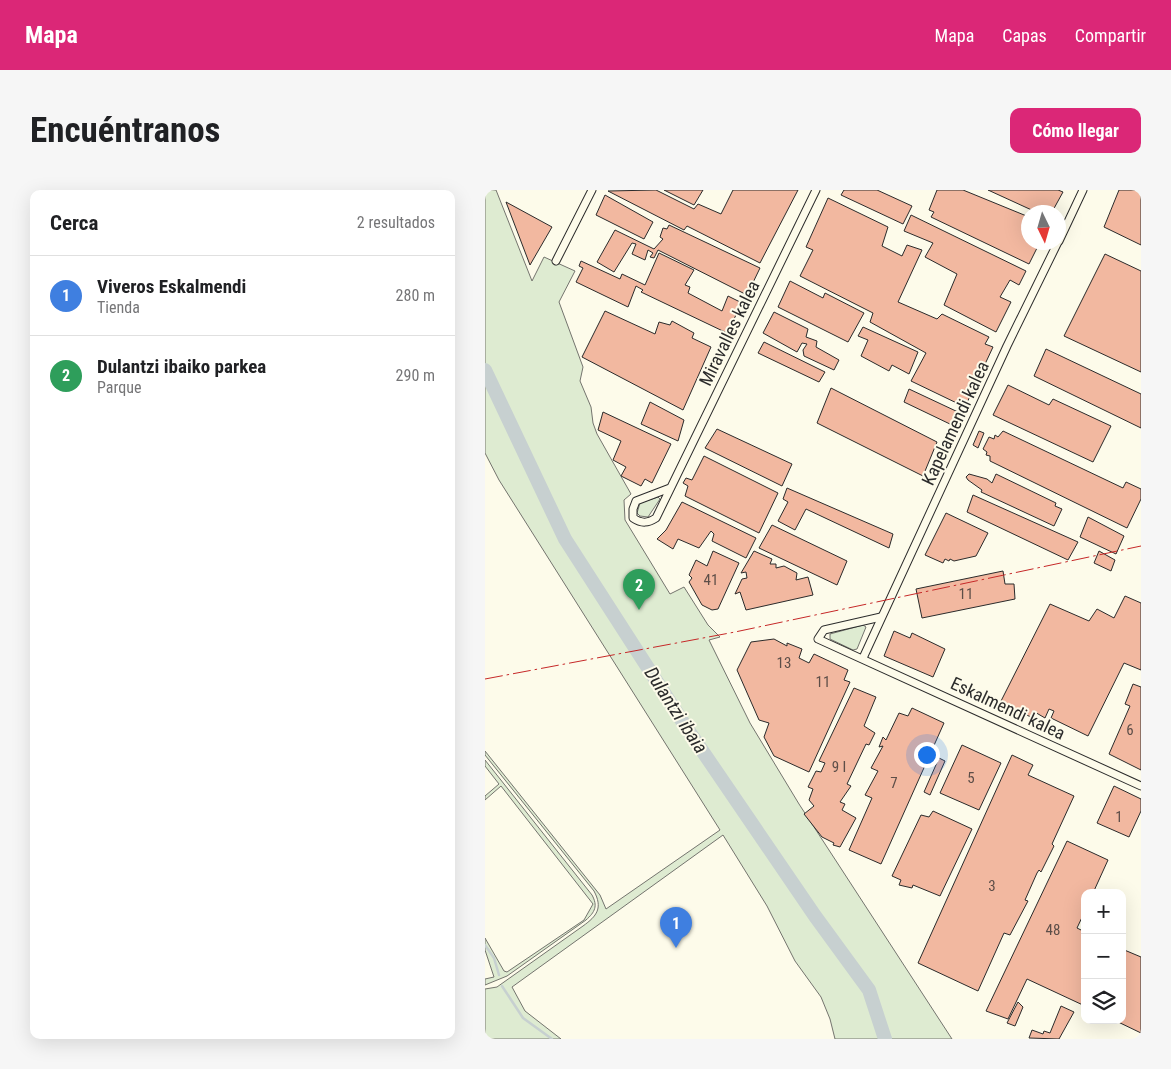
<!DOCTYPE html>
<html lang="es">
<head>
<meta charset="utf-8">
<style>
  body { margin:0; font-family:"Roboto Condensed",sans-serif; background:#f6f6f6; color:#202124 }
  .controls { position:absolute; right:15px; bottom:15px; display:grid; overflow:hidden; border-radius:10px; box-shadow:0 5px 20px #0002 }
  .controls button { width:45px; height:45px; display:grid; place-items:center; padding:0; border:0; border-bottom:1px solid #e0e0e0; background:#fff; color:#202124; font:25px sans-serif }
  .compass { position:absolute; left:536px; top:15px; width:45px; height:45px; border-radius:50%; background:#fff; box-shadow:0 5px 20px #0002; rotate:175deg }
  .you { position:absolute; left:441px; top:564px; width:18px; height:18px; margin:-12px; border:4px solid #fff; border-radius:50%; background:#1a73e8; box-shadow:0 0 0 8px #1a73e833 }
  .badge { display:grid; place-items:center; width:32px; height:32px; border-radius:50%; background:#db2777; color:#fff; font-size:16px; font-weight:700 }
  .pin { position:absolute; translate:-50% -41px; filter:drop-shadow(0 1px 2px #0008) }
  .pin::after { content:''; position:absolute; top:26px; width:18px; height:15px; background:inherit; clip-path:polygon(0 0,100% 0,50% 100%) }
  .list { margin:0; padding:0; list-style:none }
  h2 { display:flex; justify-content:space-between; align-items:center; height:65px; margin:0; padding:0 20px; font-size:21px }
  h2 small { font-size:16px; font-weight:400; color:#757577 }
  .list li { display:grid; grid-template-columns:32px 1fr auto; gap:15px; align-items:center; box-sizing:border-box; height:80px; padding:0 20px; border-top:1px solid #e0e0e0 }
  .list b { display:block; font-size:19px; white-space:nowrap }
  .list p { margin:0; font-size:16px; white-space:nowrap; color:#757577 }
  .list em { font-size:16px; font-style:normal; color:#757577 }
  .icon { flex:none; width:28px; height:28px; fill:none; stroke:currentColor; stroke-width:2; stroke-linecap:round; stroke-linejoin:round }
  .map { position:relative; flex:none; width:656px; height:849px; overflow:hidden; border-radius:10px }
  header { display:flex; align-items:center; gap:30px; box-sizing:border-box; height:70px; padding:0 25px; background:#db2777; color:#fff }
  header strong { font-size:24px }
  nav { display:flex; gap:28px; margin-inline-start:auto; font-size:18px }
  .intro { display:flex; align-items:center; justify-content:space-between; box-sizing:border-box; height:120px; padding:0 30px }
  h1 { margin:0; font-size:35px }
  .button { padding:12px 22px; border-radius:10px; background:#db2777; color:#fff; font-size:18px; font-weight:700 }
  main { display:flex; gap:30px; padding:0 30px }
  aside { flex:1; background:#fff; border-radius:10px; box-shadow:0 5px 20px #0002 }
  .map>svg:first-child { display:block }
  .green { fill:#deebd1; stroke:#74746e }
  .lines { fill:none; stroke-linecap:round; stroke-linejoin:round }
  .stream { stroke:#c7d0d0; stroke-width:2.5 }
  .river { stroke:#c7d0d0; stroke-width:14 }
  .building { fill:#f2b8a0; stroke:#2b2b2b }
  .minor-casing { stroke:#2b2b2b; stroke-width:9 }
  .minor { stroke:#fdfbea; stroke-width:7 }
  .power { stroke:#c62828; stroke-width:1; stroke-dasharray:18 4 2.5 4; stroke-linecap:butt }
  .labels { text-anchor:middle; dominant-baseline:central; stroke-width:4; stroke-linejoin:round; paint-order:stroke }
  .number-label { font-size:15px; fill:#5d4e48 }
  .street-label { font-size:18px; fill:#2b2b2b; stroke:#fdfbea }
  .water-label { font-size:19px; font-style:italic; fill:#2b2b2b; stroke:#fdfbea }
</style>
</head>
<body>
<header>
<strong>Mapa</strong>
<nav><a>Mapa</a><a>Capas</a><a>Compartir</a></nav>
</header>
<div class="intro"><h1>Encuéntranos</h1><a class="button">Cómo llegar</a></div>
<main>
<aside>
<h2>Cerca<small>2 resultados</small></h2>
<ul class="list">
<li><span class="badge" style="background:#3f7fe0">1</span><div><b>Viveros Eskalmendi</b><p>Tienda</p></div><em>280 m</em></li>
<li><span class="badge" style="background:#2e9e5b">2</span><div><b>Dulantzi ibaiko parkea</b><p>Parque</p></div><em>290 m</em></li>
</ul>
</aside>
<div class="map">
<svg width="656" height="849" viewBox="0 0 656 849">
  <rect width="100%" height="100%" fill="#fdfbea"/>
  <g class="green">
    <path d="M0,0H11L47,91L59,67L90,81L74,112L98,177L95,191L106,217L108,233L112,244L146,304L139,310L140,330L185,404L199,397L223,435L235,447L224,450L265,533L314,614L467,849H350L345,829L336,807L310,771L282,716L238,645L27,797L40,821L76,849H0V799L12,797L98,736C112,726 118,718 109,701L0,565V561L115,705L121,719L235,640L14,290L0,263Z"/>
    <polygon points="173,307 175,309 163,327 155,326 152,323 155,313"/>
    <polygon points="378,435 381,437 372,459 368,460 345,449 345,444"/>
    <path d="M0,570L107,705C113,716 110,722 101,730L22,786L0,795V789L9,787L0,760V748L19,781L22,782L99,730L108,714L16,596L0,610V606L14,594L0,576Z"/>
  </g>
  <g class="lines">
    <g class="stream">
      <polyline points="0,755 9,768 14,785"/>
      <polyline points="17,796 38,828 67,849"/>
    </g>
    <polyline class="river" points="0,180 80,349 201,537 330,726 384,800 400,849"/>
  </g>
  <g class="building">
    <polygon points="171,0 209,19 213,14 236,24 248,0 313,0 275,73 202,36 199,40 123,1"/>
    <polygon points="179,0 218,0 209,15"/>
    <polygon points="359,0 392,0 427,16 418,34 356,5"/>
    <polygon points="452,0 478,0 544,27 544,52 553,56 544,74 446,27 449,22 444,20"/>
    <polygon points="503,0 573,0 578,2 567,22 551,22"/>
    <polygon points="634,0 656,0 656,55 619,37"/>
    <polygon points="120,5 168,32 159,49 111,25"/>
    <polygon points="343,8 403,37 397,56 417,66 422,55 437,60 413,112 452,129 457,124 504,147 500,154 508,157 480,217 426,191 441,163 385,132 388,123 315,86 328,60 321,57"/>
    <polygon points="21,12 67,37 45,75"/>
    <polygon points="426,25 541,81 534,95 525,90 515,107 526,112 511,142 459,115 472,84 440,67 448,53 419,41"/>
    <polygon points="184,35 275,78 262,105 173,60 169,68 165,67 168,63 163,60 160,70 147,64 151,54 147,53 129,82 112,72 130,40 169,59 178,49 175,47 178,38 182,39"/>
    <polygon points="174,63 209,80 200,95 205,97 203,103 237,121 243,106 257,113 242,143 156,102 158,100 151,96 143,117 91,92 98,78 94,76 96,71 135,89 137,84 160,95"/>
    <polygon points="620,64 656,81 656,182 579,146"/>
    <polygon points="305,91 338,108 340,103 379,123 363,152 293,117"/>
    <polygon points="120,121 170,144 174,132 185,135 187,131 209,143 207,148 226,157 198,220 97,167"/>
    <polygon points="289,122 323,139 321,147 332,151 331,157 354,170 349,180 319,166 318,160 322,154 317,153 312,162 278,143"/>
    <polygon points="378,137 433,162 424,184 407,175 404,181 376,166 383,150 373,146"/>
    <polygon points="279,152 340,182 334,192 273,163"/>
    <polygon points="561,159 656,204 656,238 549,186"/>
    <polygon points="523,195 564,215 568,209 626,236 608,272 508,225"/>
    <polygon points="346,198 452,252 438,286 332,233"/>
    <polygon points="424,199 473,222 467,235 419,212"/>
    <polygon points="165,212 199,230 193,251 156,234"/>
    <polygon points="118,222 186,254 167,293 160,289 156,296 136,286 141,277 128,270 136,251 113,240"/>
    <polygon points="232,239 307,274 297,296 220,258"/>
    <polygon points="494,241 499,243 493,258 488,255"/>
    <polygon points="518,241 638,298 641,292 656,299 656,309 642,338 505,271 505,266 501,265 502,262 498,259 504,247 509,249 510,245 513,247"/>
    <polygon points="219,266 293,303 274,343 200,306 203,296 198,293 201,288 207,290"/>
    <polygon points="484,284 502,289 507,293 511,284 571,313 570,316 577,319 569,336 496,302 497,300 483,290 481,287"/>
    <polygon points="302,298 408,344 404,358 321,319 310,340 293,331 303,312 298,309"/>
    <polygon points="488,305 593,352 583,370 482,322"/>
    <polygon points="197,312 271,348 261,368 227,351 229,344 226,341 214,358 193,349 188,359 172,349 181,340"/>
    <polygon points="461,323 503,343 491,366 469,371 465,369 464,371 460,369 458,373 440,365"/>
    <polygon points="603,327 639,346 631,364 595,347"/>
    <polygon points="287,335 362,371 352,395 274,358"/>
    <polygon points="228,361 254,373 233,419 227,420 217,415 204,392 207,388 204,385 211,370 222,376"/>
    <polygon points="269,361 287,369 285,374 291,374 291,378 299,376 312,383 311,390 323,387 328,405 261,420 255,402 250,404 257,389 262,388 261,382 256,383"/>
    <polygon points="614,361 630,370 626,381 609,373"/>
    <polygon points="518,381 520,394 529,394 530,409 437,428 431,399"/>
    <polygon points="640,406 656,413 656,480 639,473 603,546 566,528 569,521 564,519 560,528 548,521 546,527 515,513 565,414 604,431 612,419 629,428"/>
    <polygon points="409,441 425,448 427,443 460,459 448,487 399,466"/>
    <polygon points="289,449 302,456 302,453 317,459 314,468 324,473 329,464 363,480 359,490 365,492 324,582 289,566 279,547 284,533 274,530 252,480 266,452"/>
    <polygon points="648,494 656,497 656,580 624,564 645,516 640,514"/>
    <polygon points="369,498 391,507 379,536 390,543 384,555 381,554 362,594 366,596 355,612 360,614 357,620 371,628 355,657 348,655 349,653 337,647 319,624 329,616 324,610 328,599 323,597 331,581 336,582 340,573 334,571"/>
    <polygon points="427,518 459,533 396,674 364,660 387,608 380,605 393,581 386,578 398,556 394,557 398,547 401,550 414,523 423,526"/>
    <polygon points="477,555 516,573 494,620 455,603"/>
    <polygon points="527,565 548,575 543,585 589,606 567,654 569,656 556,682 554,680 552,683 540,710 543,711 525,745 519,743 493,801 433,773"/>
    <polygon points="454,568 460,571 445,605 439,602"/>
    <polygon points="629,596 656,609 656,621 644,647 612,633"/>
    <polygon points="448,621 487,639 455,706 428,695 427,698 414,695 416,690 407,686 436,625 444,627"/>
    <polygon points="582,651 623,670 608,703 600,703 600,721 592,738 600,742 600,816 542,789 523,829 501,821"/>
    <polygon points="637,759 656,767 656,843 629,830 637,830"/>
    <polygon points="533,812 538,817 530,836 522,833"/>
    <polygon points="576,816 589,822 574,849 544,848 547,840 558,844 559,841 565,843"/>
  </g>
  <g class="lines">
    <defs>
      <g id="minor">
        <polyline points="574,51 598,0"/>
        <polyline points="71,71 107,0"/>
        <path d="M185,298L151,311L148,319V328C157,334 163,333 171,328L331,0"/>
        <polyline points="396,427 339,440 333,449 656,596"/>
        <polyline points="378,468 522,156 573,52"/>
      </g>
    </defs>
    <use href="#minor" class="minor-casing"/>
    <use href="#minor" class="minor"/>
    <polyline class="power" points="0,489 250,442 656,356"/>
  </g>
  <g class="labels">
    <g class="number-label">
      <text x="226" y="390">41</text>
      <text x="481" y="404">11</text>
      <text x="299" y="473">13</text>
      <text x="338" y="492">11</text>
      <text x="645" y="540">6</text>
      <text x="354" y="577">9 I</text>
      <text x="486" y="588">5</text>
      <text x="409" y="593">7</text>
      <text x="634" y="627">1</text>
      <text x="507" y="696">3</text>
      <text x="568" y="740">48</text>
    </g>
    <g class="street-label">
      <text transform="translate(244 143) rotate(-64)">Miravalles kalea</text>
      <text transform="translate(470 233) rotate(-65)">Kapelamendi kalea</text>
      <text transform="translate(523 518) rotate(25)">Eskalmendi kalea</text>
    </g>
    <g class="water-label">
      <text transform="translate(191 520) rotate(57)">Dulantzi ibaia</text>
    </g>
  </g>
</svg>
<div class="controls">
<button>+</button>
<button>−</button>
<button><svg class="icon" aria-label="layers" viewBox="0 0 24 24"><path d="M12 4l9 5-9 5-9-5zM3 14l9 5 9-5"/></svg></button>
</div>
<svg class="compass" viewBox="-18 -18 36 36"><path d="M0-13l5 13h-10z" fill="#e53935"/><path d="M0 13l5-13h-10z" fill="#757577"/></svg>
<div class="you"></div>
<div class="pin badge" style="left:191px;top:758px;background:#3f7fe0">1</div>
<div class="pin badge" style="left:154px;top:420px;background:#2e9e5b">2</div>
</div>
</main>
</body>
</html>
